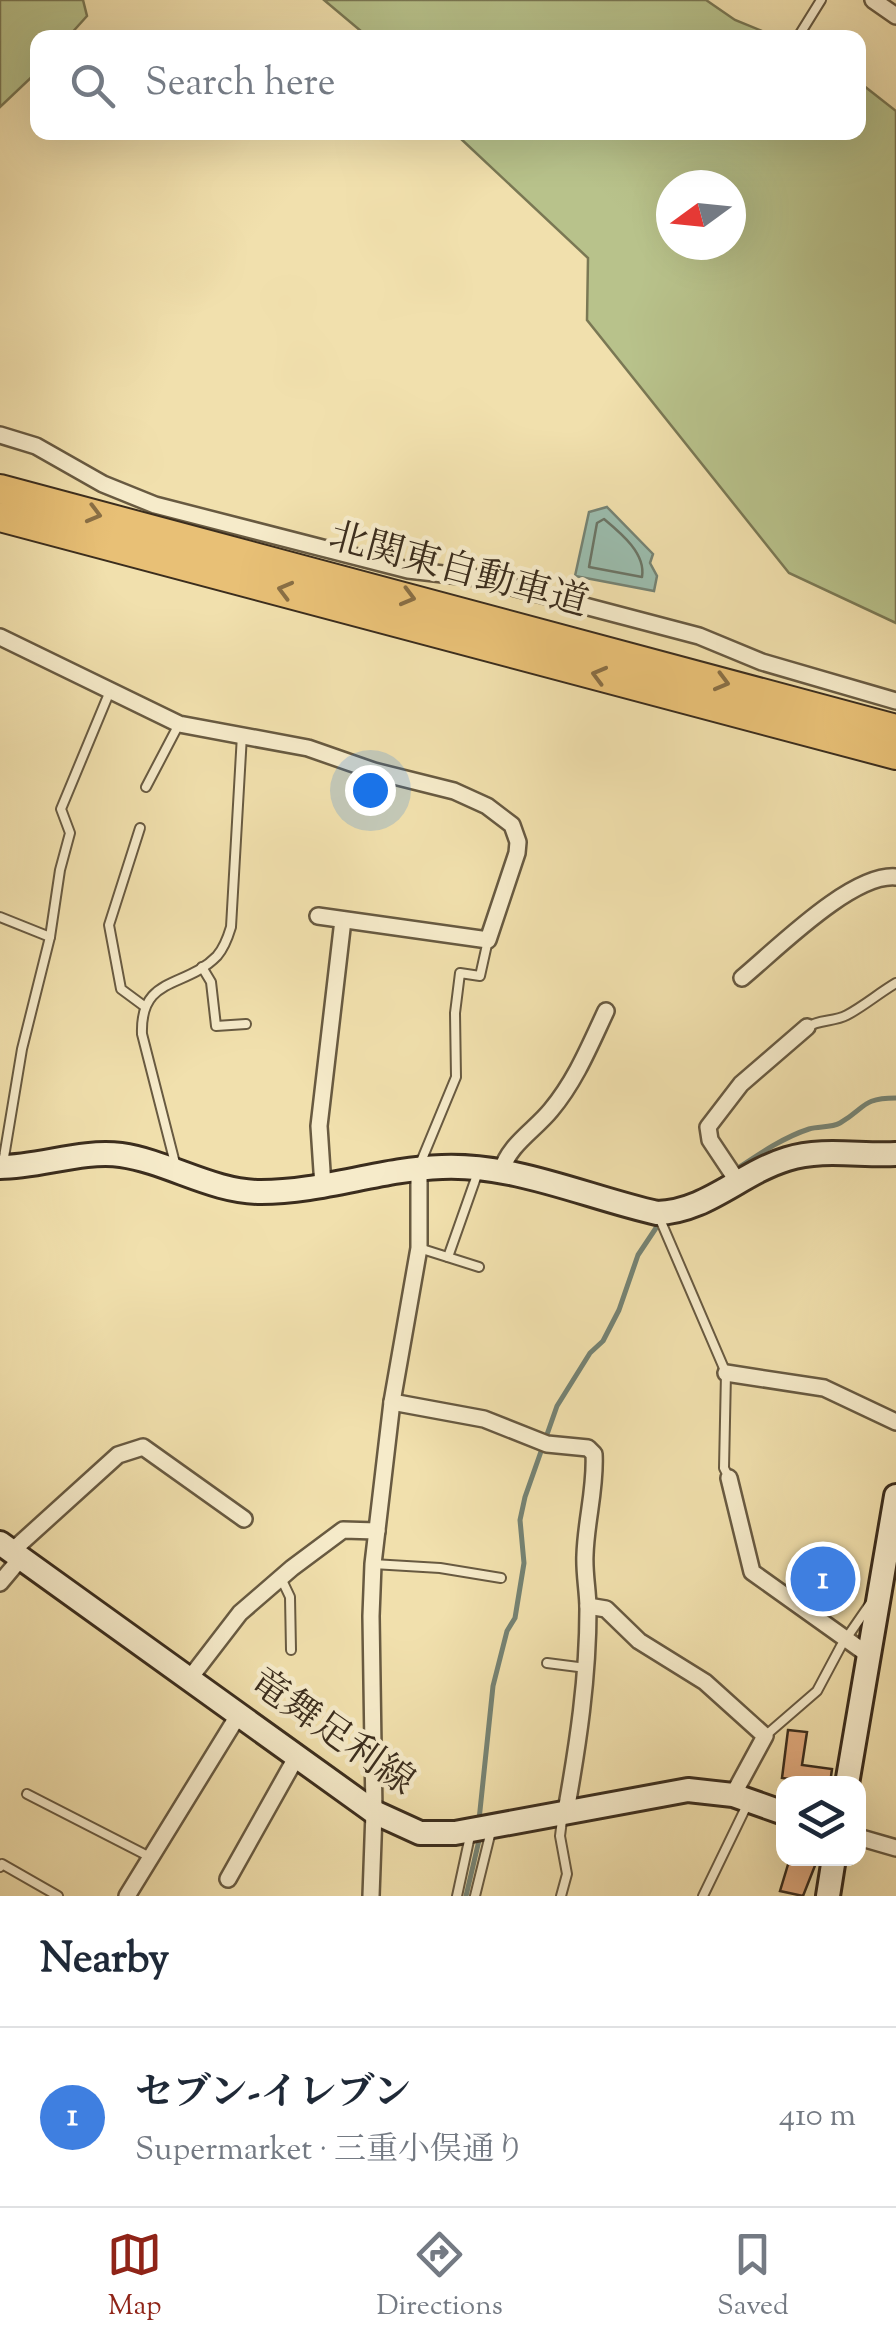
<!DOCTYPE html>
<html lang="en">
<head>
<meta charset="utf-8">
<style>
  body { margin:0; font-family:"Sorts Mill Goudy","Noto Serif JP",serif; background:#f2f2f3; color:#1f2937 }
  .controls { position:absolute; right:30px; bottom:30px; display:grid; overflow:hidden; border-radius:20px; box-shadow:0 10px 40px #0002 }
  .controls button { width:90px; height:90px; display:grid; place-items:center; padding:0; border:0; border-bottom:2px solid #e0e1e3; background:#fff; color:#1f2937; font:50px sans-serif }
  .compass { position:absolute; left:656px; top:170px; width:90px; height:90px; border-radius:50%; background:#fff; box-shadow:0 10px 40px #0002; rotate:255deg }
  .you { position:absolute; left:370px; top:790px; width:35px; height:35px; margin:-25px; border:8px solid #fff; border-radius:50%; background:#1a73e8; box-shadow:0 0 0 15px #1a73e833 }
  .badge { display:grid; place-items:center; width:65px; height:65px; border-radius:50%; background:#8f2418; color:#fff; font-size:32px; font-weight:700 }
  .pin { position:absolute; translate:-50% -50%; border:5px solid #fff; box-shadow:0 2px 10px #0006 }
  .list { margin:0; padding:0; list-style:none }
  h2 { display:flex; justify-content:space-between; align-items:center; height:130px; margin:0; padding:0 40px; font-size:42px }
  h2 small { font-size:32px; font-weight:400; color:#747a83 }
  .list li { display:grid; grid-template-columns:65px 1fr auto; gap:30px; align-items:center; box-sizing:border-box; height:180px; padding:0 40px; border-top:2px solid #e0e1e3 }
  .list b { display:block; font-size:38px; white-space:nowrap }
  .list p { margin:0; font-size:32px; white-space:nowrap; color:#747a83 }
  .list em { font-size:32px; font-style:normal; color:#747a83 }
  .icon { flex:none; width:55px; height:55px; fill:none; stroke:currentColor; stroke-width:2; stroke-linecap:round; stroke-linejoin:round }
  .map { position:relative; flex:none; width:896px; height:1896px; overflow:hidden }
  .search { position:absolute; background:#fff; box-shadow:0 10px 40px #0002; left:30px; right:30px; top:30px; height:110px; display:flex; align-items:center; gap:25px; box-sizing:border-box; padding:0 35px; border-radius:20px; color:#747a83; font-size:38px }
  .sheet { height:310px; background:#fff }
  nav { display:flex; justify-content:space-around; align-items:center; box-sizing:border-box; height:140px; border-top:2px solid #e0e1e3; background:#fff; font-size:28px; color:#747a83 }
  nav a { display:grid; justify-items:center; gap:5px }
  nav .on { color:#8f2418 }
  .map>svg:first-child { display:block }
  .green { fill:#b8c28b; stroke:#7a7854; stroke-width:2.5; fill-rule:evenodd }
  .water { fill:#9bbdae; stroke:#758374; stroke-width:2.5 }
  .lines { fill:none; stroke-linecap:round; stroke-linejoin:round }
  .shore { stroke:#6b7566; stroke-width:2.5 }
  .stream { stroke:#758374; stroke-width:5 }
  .building { fill:#e1aa7d; stroke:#3b2d1d; stroke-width:2.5 }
  .lane-casing { stroke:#685a41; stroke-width:12 }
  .street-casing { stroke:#685a41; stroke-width:20 }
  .secondary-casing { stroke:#3b2d1d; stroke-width:28 }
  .highway-casing { stroke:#3b2d1d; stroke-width:32 }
  .lane { stroke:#f6ebca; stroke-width:8 }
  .street { stroke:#f6ebca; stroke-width:15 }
  .secondary { stroke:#f6ebca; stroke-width:22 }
  .highway { stroke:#e8c076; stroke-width:28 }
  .oneway { stroke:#896f45 }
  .labels { text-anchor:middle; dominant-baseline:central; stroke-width:9; stroke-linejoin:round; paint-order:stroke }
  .street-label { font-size:38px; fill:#3b2d1d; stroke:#f6ebca }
</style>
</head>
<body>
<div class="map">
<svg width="896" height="1896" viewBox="0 0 896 1896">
  <rect width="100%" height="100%" fill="#f1e0ad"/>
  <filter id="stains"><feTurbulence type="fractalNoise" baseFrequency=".002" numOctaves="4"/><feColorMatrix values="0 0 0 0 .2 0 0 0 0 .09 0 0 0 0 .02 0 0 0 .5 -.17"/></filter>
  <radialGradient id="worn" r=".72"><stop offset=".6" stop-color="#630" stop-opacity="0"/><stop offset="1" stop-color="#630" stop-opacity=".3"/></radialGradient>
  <g class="green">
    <polygon points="0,0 83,0 87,16 68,37 38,38 37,72 0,107"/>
    <polygon points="324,0 706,0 735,20 777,37 368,37"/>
    <path d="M859,82L896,111V623L789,573L587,320L588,258L460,138L461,132H858ZM731,185V245H671V185Z"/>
  </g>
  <polygon class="water" points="607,507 653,554 650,563 657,576 654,591 575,576 589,512"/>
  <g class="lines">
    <path class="shore" d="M604,519C622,534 646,554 642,577L589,567L597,523Z"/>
    <g class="stream">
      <path d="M712,1185C743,1166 775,1140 809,1129C819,1126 831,1128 840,1123C866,1108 861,1098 896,1098"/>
      <polyline points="479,1820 493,1686 507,1631 515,1618 524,1563 520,1520 525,1497 557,1406 590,1353 603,1341 619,1310 638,1255 660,1222"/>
      <polyline points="466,1896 480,1836"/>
    </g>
  </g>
  <g class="building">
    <polygon points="824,1554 843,1567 826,1606 807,1593"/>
    <polygon points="788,1730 807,1732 802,1765 832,1769 830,1784 782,1778"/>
    <polygon points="790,1858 818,1858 803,1896 780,1891"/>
  </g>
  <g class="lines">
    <defs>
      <g id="lane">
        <polyline points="798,37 821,0"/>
        <polyline points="146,787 179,724"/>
        <polyline points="140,828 109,925 121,989 144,1006"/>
        <polyline points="0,917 50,937"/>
        <polyline points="202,967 211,982 216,1026 246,1024"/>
        <path d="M807,1027C820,1019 834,1022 847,1015C864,1006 879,993 896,983"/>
        <polyline points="3,1163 22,1049 50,937 60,870 70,833 61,809 110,691"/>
        <polyline points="420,1164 456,1077 455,1013 460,973 480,976 488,940"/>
        <path d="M176,1167L142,1034C140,975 185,989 217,956C224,948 228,937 231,927L242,735"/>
        <polyline points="659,1217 726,1373 724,1468 729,1478"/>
        <polyline points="419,1248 479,1267"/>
        <polyline points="448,1257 478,1172"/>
        <polyline points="373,1564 440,1568 501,1578"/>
        <polyline points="281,1578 290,1597 291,1650"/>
        <polyline points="547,1663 586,1668"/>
        <polyline points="765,1736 817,1691 841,1646 870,1604"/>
        <polyline points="27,1794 150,1857"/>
        <polyline points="0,1867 2,1864 58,1896"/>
        <polyline points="457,1896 470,1836"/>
        <polyline points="475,1896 491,1831"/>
        <polyline points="561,1896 567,1874 560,1836 562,1820"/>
        <polyline points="703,1896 747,1805"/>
      </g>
      <g id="street">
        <polyline points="873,0 896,16"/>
        <polyline points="0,435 36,446 103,484 155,505 408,570 478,578 543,595 699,636 762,662 896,701"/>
        <polyline points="0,637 179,724 308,748 374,771 454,791 487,806 512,825 518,842 517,853 488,940 318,916"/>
        <path d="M742,978C777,949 852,873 896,877"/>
        <path d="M501,1172C509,1144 534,1131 551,1110C576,1080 590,1045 606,1011"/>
        <polyline points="738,1182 710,1140 708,1127 741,1084 807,1027"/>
        <polyline points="323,1186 319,1126 343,920"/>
        <polyline points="726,1373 824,1388 896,1422"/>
        <path d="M392,1402L484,1419L547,1444L588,1448L594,1454C596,1488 586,1520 585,1555C584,1573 588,1591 588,1609C588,1678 578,1744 566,1811"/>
        <polyline points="729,1478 752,1572 867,1654"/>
        <polyline points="12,1551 118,1455 143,1447 244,1519"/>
        <polyline points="0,1583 21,1558"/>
        <polyline points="588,1606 606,1609 639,1641 705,1682 765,1736 733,1795"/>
        <polyline points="190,1678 240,1613 292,1568 343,1530 377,1531"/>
        <polyline points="858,1837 896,1848"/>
        <polyline points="228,1879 297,1756"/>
        <polyline points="127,1896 239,1714"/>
        <polyline points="371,1896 374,1812 371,1616 373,1564 392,1402 419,1248 419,1169"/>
      </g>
      <g id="secondary">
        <path d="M0,1167C40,1167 81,1150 121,1155C169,1162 212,1192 261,1192C322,1192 381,1169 442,1167C516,1164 586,1197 657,1213C706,1212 741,1173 787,1159C822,1148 860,1156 896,1154"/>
        <polyline points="0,1543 374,1812 420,1833 455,1833 688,1790 733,1795 784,1813"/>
        <polyline points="847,1784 896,1496"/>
        <polyline points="828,1896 834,1858"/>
      </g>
      <g id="highway">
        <polyline points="0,489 896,729"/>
        <polyline points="0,517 896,755"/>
      </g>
    </defs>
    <use href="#lane" class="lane-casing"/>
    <use href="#street" class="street-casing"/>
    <use href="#secondary" class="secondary-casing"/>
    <use href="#highway" class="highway-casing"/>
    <use href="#lane" class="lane"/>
    <use href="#street" class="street"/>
    <use href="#secondary" class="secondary"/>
    <use href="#highway" class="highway"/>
  </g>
  <defs><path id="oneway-chevron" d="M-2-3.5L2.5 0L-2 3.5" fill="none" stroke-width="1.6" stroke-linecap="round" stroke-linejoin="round" transform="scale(2.5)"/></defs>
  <g class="oneway">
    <use href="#oneway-chevron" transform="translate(94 514) rotate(15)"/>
    <use href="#oneway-chevron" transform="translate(285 590) rotate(-165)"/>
    <use href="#oneway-chevron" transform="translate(408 597) rotate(15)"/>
    <use href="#oneway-chevron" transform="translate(599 675) rotate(-165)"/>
    <use href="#oneway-chevron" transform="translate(722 682) rotate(15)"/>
  </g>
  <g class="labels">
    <g class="street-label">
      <text transform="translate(458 572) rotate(15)">北関東自動車道</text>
      <text transform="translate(331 1734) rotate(35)">竜舞足利線</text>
    </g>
  </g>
  <rect width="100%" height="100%" filter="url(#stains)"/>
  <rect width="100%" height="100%" fill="url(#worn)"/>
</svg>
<div class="controls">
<button><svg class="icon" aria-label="layers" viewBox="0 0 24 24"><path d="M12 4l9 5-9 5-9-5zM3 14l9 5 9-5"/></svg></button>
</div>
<svg class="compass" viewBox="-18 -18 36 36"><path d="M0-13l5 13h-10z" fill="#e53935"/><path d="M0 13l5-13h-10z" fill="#747a83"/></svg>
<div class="you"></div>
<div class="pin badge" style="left:823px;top:1579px;background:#3f7fe0">1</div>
<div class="search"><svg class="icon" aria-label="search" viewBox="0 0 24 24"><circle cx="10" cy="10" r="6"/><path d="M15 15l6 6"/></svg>Search here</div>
</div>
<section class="sheet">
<h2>Nearby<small></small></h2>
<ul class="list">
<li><span class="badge" style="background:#3f7fe0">1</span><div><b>セブン-イレブン</b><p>Supermarket · 三重小俣通り</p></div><em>410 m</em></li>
</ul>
</section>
<nav>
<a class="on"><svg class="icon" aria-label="map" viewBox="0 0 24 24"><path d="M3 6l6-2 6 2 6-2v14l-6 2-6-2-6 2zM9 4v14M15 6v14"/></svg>Map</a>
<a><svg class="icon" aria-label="directions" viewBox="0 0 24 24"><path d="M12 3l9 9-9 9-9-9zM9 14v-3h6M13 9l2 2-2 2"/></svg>Directions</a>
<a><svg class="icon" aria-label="saved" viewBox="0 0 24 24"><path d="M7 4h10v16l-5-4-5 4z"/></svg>Saved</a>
</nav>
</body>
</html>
